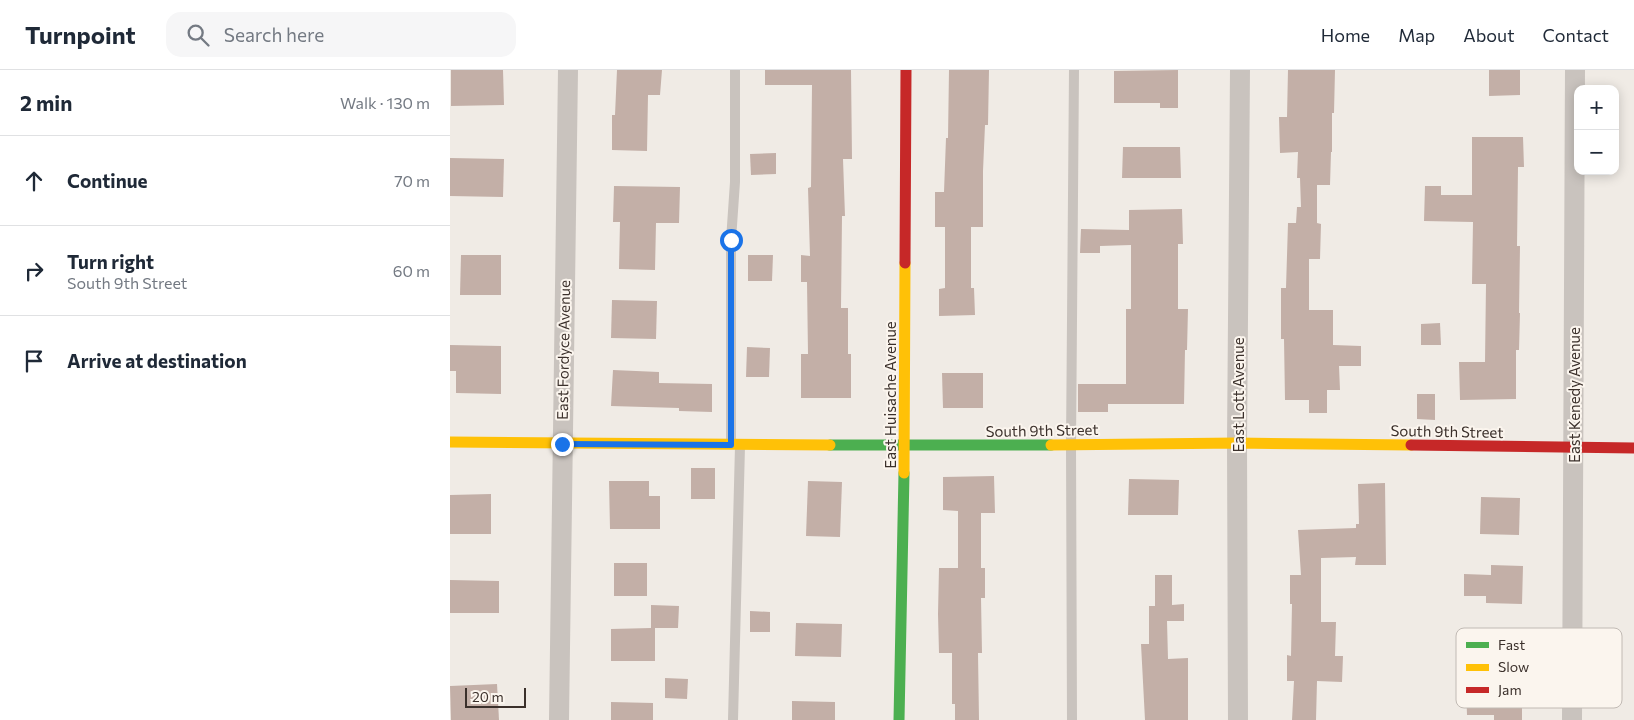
<!DOCTYPE html>
<html lang="en">
<head>
<meta charset="utf-8">
<style>
  body { margin:0; font-family:Commissioner,sans-serif; background:#f6f6f7; color:#1f2937 }
  .controls { position:absolute; right:15px; top:15px; display:grid; overflow:hidden; border-radius:10px; box-shadow:0 2px 12px #0003 }
  .controls button { width:45px; height:45px; display:grid; place-items:center; padding:0; border:0; border-bottom:1px solid #e0e1e3; background:#fff; color:#1f2937; font:25px sans-serif }
  .scale { position:absolute; left:15px; bottom:12px; width:61px; box-sizing:border-box; padding-left:5px; border:2px solid #3b302b; border-top:0; font-size:14px; line-height:18px; white-space:nowrap; color:#3b302b; -webkit-text-stroke:4px #fbf5ee; paint-order:stroke }
  .stop { position:absolute; width:15px; height:15px; margin:-11px; border:4px solid #1a73e8; border-radius:50%; background:#fff }
  .stop.end { background:#1a73e8; border-color:#fff; box-shadow:0 1px 5px #0008 }
  .list { margin:0; padding:0; list-style:none }
  h2 { display:flex; justify-content:space-between; align-items:center; height:65px; margin:0; padding:0 20px; font-size:21px }
  h2 small { font-size:16px; font-weight:400; color:#747a83 }
  .list li { display:grid; grid-template-columns:32px 1fr auto; gap:15px; align-items:center; box-sizing:border-box; height:90px; padding:0 20px; border-top:1px solid #e0e1e3 }
  .list b { display:block; font-size:19px; white-space:nowrap }
  .list p { margin:0; font-size:16px; white-space:nowrap; color:#747a83 }
  .list em { font-size:16px; font-style:normal; color:#747a83 }
  .icon { flex:none; width:28px; height:28px; fill:none; stroke:currentColor; stroke-width:2; stroke-linecap:round; stroke-linejoin:round }
  .map { position:relative; flex:none; width:1184px; height:650px; overflow:hidden }
  header { display:flex; align-items:center; gap:30px; box-sizing:border-box; height:70px; padding:0 25px; background:#fff; border-bottom:1px solid #e0e1e3 }
  header strong { font-size:24px }
  nav { display:flex; gap:28px; margin-inline-start:auto; font-size:18px }
  .search { width:350px; height:45px; background:#f6f6f7; display:flex; align-items:center; gap:12px; box-sizing:border-box; padding:0 18px; border-radius:15px; color:#747a83; font-size:19px }
  main { display:flex }
  aside { flex:1; background:#fff }
  .map>svg:first-child { display:block }
  .building { fill:#c3afa7 }
  .lines { fill:none; stroke-linecap:round; stroke-linejoin:round }
  .lane { stroke:#c9c3be; stroke-width:10 }
  .street { stroke:#c9c3be; stroke-width:20 }
  .fast { stroke:#4caf50; stroke-width:11 }
  .slow { stroke:#ffc107; stroke-width:11 }
  .jam { stroke:#c62828; stroke-width:11 }
  .route { stroke:#1a73e8; stroke-width:6 }
  .labels { text-anchor:middle; dominant-baseline:central; stroke-width:4; stroke-linejoin:round; paint-order:stroke }
  .street-label { font-size:15px; fill:#3b302b; stroke:#fbf5ee }
  .key { fill:#fbf5ee; stroke:#c1bab4; stroke-width:1 }
  .key-label { font-size:14px; fill:#3b302b }
</style>
</head>
<body>
<header>
<strong>Turnpoint</strong>
<div class="search"><svg class="icon" aria-label="search" viewBox="0 0 24 24"><circle cx="10" cy="10" r="6"/><path d="M15 15l6 6"/></svg>Search here</div>
<nav><a>Home</a><a>Map</a><a>About</a><a>Contact</a></nav>
</header>
<main>
<aside>
<h2>2 min<small>Walk · 130 m</small></h2>
<ul class="list">
<li><svg class="icon" aria-label="ahead" viewBox="0 0 24 24"><path d="M12 20V5M6 11l6-6 6 6"/></svg><div><b>Continue</b></div><em>70 m</em></li>
<li><svg class="icon" aria-label="right" viewBox="0 0 24 24"><path d="M7 20v-9h11M14 6l5 5-5 5"/></svg><div><b>Turn right</b><p>South 9th Street</p></div><em>60 m</em></li>
<li><svg class="icon" aria-label="arrive" viewBox="0 0 24 24"><path d="M6 21V4h12l-3 4 3 4H6"/></svg><div><b>Arrive at destination</b></div></li>
</ul>
</aside>
<div class="map">
<svg width="1184" height="650" viewBox="0 0 1184 650">
  <rect width="100%" height="100%" fill="#f0ebe5"/>
  <g class="building">
    <polygon points="1,0 53,0 54,35 1,36"/>
    <polygon points="167,0 212,0 210,25 198,25 197,81 162,80 162,45 165,45"/>
    <polygon points="315,0 401,0 402,89 393,89 395,146 392,146 391,238 398,238 398,284 401,284 401,328 351,328 351,284 358,284 357,212 351,212 351,185 360,186 358,118 361,117 362,15 315,15"/>
    <polygon points="499,0 539,0 538,55 535,55 533,101 533,157 521,157 521,218 524,218 525,245 489,246 489,219 495,218 495,157 485,157 485,122 494,122 496,68 498,68"/>
    <polygon points="728,0 728,38 710,38 710,33 664,33 664,1"/>
    <polygon points="838,0 885,0 884,43 882,43 882,82 881,82 880,115 867,115 867,153 871,154 870,189 859,189 859,240 883,240 883,275 911,276 911,296 889,296 890,320 877,320 877,343 859,343 859,330 835,330 834,269 831,269 831,218 836,218 838,153 846,153 847,137 851,137 850,108 847,108 848,82 830,83 829,47 837,47"/>
    <polygon points="1039,0 1070,0 1070,25 1039,26"/>
    <polygon points="1022,67 1073,67 1074,97 1068,97 1067,176 1070,176 1069,243 1070,243 1069,280 1066,280 1066,329 1010,330 1009,292 1035,292 1036,214 1022,214 1023,152 974,151 975,116 991,116 991,125 1022,125"/>
    <polygon points="673,77 730,77 731,108 672,108"/>
    <polygon points="326,83 326,104 301,105 300,84"/>
    <polygon points="0,88 54,89 53,127 0,126"/>
    <polygon points="164,116 230,117 229,153 206,153 205,200 169,199 170,152 163,152"/>
    <polygon points="732,139 733,174 728,174 728,239 738,239 737,280 735,280 734,334 658,334 658,342 628,342 628,314 676,314 676,239 681,239 681,175 650,176 650,183 630,183 631,159 679,160 679,140"/>
    <polygon points="11,185 51,185 51,225 10,225"/>
    <polygon points="298,185 323,185 322,211 298,211"/>
    <polygon points="162,230 207,231 206,269 161,268"/>
    <polygon points="990,253 991,275 971,275 971,254"/>
    <polygon points="0,275 51,276 51,324 6,323 6,301 0,301"/>
    <polygon points="297,277 320,278 319,307 296,307"/>
    <polygon points="163,300 209,302 209,313 262,314 262,342 229,341 229,338 161,336"/>
    <polygon points="492,303 533,303 533,338 493,338"/>
    <polygon points="967,324 985,324 985,350 967,349"/>
    <rect x="241" y="398" width="24" height="31"/>
    <polygon points="544,406 545,443 531,443 531,498 535,498 535,528 531,528 532,583 528,583 529,650 505,650 505,634 502,634 502,583 489,583 488,544 489,498 508,498 508,441 493,440 493,407"/>
    <polygon points="679,409 729,410 728,445 678,445"/>
    <polygon points="159,411 199,411 199,426 210,426 210,459 160,459"/>
    <polygon points="358,411 392,412 390,467 356,466"/>
    <polygon points="935,413 936,495 905,495 906,487 871,488 871,552 886,552 885,586 893,586 892,612 867,611 866,650 842,650 844,611 837,611 837,585 841,586 842,534 840,534 840,505 851,505 848,460 906,458 906,454 909,454 908,414"/>
    <polygon points="41,424 41,464 0,464 0,425"/>
    <polygon points="1031,427 1070,428 1069,465 1030,464"/>
    <rect x="164" y="493" width="33" height="33"/>
    <polygon points="1041,495 1073,496 1072,534 1036,533 1036,526 1014,526 1014,504 1041,505"/>
    <polygon points="705,505 722,505 722,535 734,534 734,551 717,551 718,589 738,588 738,650 695,650 691,574 699,574 699,536 705,536"/>
    <polygon points="0,510 49,511 49,543 0,543"/>
    <polygon points="201,535 229,536 228,558 205,558 205,591 161,591 161,559 201,558"/>
    <polygon points="300,541 320,542 320,562 300,562"/>
    <polygon points="346,553 392,554 391,587 345,586"/>
    <polygon points="1026,566 1068,568 1066,616 1072,616 1072,650 1044,650 1044,645 1017,645 1016,617 1024,617"/>
    <polygon points="215,608 238,609 237,629 215,628"/>
    <polygon points="47,614 49,650 1,650 0,616"/>
    <polygon points="342,631 385,632 385,650 342,650"/>
    <polygon points="161,632 203,633 203,650 161,650"/>
  </g>
  <g class="lines">
    <g class="lane">
      <polyline points="281,374 281,170 285,112 285,0"/>
      <polyline points="283,650 290,376"/>
      <polyline points="622,650 621,375 624,0"/>
    </g>
    <g class="street">
      <polyline points="109,650 118,0"/>
      <polyline points="788,650 787,373 790,0"/>
      <polyline points="1122,650 1125,0"/>
    </g>
    <g class="fast">
      <polyline points="380,375 601,375"/>
      <polyline points="449,650 454,403"/>
    </g>
    <g class="slow">
      <polyline points="0,372 380,375"/>
      <polyline points="601,375 787,373 961,375"/>
      <polyline points="454,403 455,193"/>
    </g>
    <g class="jam">
      <polyline points="455,193 456,0"/>
      <polyline points="961,375 1184,378"/>
    </g>
  </g>
  <g class="lines">
    <polyline class="route" points="112,374 281,375 281,170"/>
  </g>
  <g class="labels">
    <g class="street-label">
      <text transform="translate(113 280) rotate(-89)">East Fordyce Avenue</text>
      <text transform="translate(440 325) rotate(-90)">East Huisache Avenue</text>
      <text transform="translate(788 325) rotate(-90)">East Lott Avenue</text>
      <text transform="translate(1124 325) rotate(-90)">East Kenedy Avenue</text>
      <text transform="translate(592 360) rotate(-1)">South 9th Street</text>
      <text transform="translate(997 361) rotate(1)">South 9th Street</text>
    </g>
  </g>
  <rect x="1006" y="558" width="166" height="80" rx="8" class="key"/>
  <rect x="1016" y="572" width="23" height="6" fill="#4caf50"/>
  <rect x="1016" y="594" width="23" height="7" fill="#ffc107"/>
  <rect x="1016" y="617" width="23" height="6" fill="#c62828"/>
  <g class="key-label">
    <text x="1048" y="580">Fast</text>
    <text x="1048" y="602">Slow</text>
    <text x="1048" y="625">Jam</text>
  </g>
</svg>
<div class="controls">
<button>+</button>
<button>−</button>
</div>
<div class="scale">20 m</div>
<div class="stop" style="left:281px;top:170px"></div>
<div class="stop end" style="left:112px;top:374px"></div>
</div>
</main>
</body>
</html>
